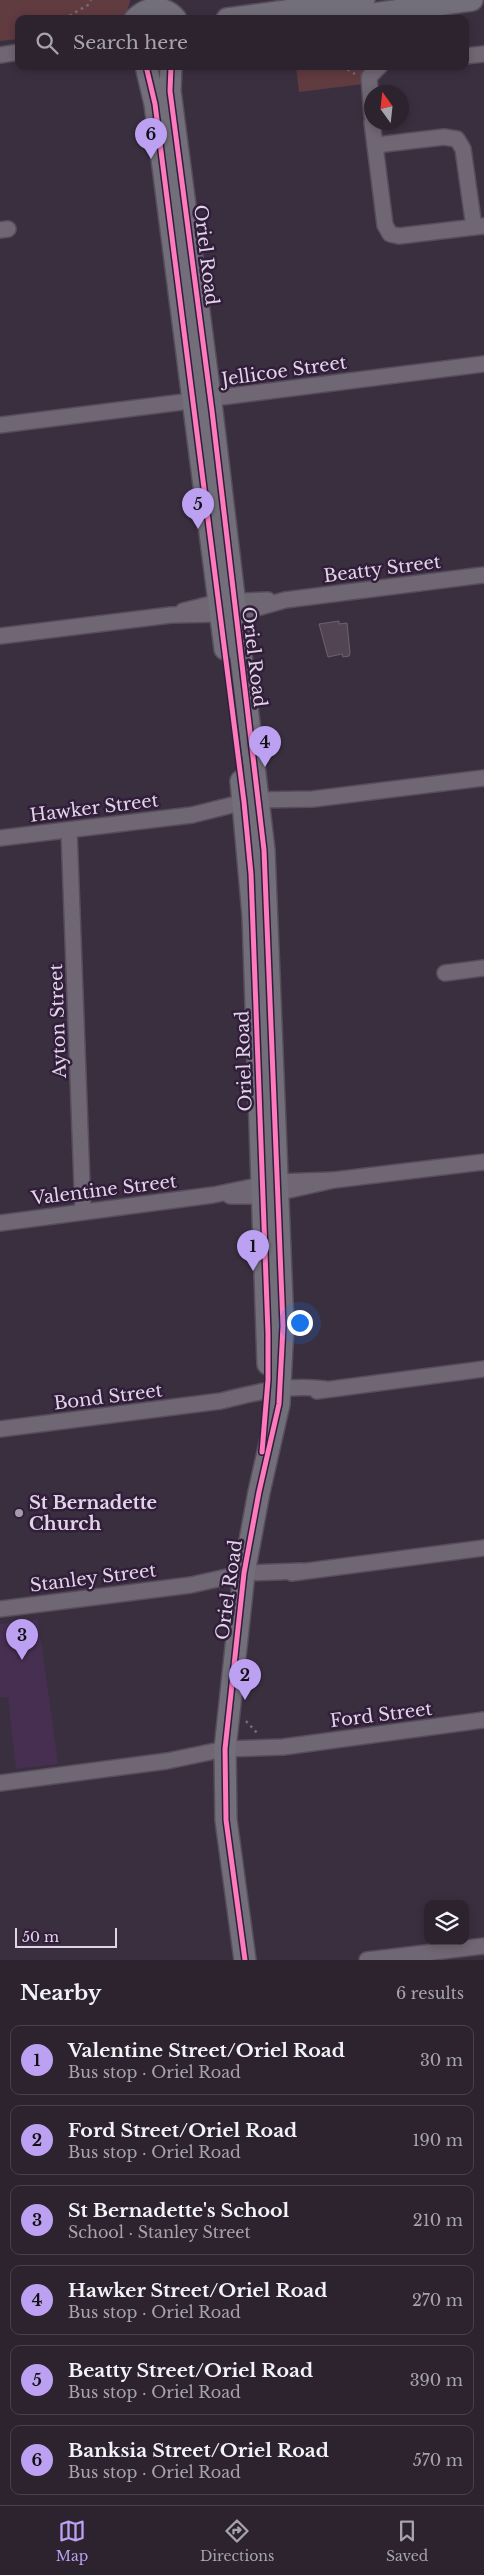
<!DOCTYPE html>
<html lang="en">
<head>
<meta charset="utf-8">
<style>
  body { margin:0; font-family:"Libre Baskerville",serif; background:#382f3b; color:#f1f3f6 }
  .controls { position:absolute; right:15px; bottom:15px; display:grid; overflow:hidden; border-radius:10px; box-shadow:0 2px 8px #0003 }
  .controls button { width:45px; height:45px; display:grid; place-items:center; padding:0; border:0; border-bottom:1px solid #48404b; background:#2c232f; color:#f1f3f6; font:25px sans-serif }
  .compass { position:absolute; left:364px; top:85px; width:45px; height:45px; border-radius:50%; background:#2c232f; box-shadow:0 2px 8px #0003; rotate:345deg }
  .scale { position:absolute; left:15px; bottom:12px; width:102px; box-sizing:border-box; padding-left:5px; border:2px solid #e1d4e7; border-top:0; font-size:14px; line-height:18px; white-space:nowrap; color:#e1d4e7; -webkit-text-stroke:4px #321e3b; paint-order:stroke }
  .you { position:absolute; left:299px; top:1322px; width:18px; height:18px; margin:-12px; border:4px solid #fff; border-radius:50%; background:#1a73e8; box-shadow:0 0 0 8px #1a73e833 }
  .badge { display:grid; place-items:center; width:32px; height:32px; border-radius:50%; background:#bca0f2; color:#111; font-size:16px; font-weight:700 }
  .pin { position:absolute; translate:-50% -41px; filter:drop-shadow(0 1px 2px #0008) }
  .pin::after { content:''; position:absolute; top:26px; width:18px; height:15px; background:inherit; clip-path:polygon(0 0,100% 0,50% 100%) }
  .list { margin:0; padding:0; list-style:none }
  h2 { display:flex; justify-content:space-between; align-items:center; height:65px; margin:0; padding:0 20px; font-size:21px }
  h2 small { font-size:16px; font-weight:400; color:#a6a4aa }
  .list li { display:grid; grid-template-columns:32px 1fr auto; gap:15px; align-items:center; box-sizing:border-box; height:70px; margin:0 10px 10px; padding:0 10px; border:1px solid #48404b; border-radius:10px }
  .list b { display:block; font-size:19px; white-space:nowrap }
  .list p { margin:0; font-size:16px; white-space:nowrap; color:#a6a4aa }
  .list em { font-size:16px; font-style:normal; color:#a6a4aa }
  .icon { flex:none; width:28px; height:28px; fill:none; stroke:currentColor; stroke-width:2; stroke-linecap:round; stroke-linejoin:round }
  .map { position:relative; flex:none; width:484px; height:1960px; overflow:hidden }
  .search { position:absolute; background:#2c232f; box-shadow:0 2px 8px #0003; left:15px; right:15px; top:15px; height:55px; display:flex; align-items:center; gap:12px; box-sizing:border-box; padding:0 18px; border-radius:10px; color:#a6a4aa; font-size:19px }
  .sheet { height:545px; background:#2c232f }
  nav { display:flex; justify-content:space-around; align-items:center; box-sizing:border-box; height:70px; border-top:1px solid #48404b; background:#2c232f; font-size:14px; color:#a6a4aa }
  nav a { display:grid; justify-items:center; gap:2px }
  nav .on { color:#bca0f2 }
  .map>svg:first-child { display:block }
  .built { fill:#462f51 }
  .green { fill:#603b40 }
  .building { fill:#524452; stroke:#6e626f }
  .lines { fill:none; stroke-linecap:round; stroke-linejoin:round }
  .street-casing { stroke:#574d5c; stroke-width:18 }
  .secondary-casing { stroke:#574d5c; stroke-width:24 }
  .path { stroke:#736b77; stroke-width:2.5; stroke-dasharray:2.5 4; stroke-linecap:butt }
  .street { stroke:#706774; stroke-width:15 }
  .secondary { stroke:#726f7a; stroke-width:21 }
  .cycleway-casing { stroke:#321e3b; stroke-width:8 }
  .cycleway { stroke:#fd7abc; stroke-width:5 }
  .poi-dot { fill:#a79aac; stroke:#321e3b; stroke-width:2 }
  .labels { text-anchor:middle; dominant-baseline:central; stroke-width:5; stroke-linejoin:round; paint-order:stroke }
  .street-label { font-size:18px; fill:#e1d4e7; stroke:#321e3b }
  .poi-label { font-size:18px; font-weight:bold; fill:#e1d4e7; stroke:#321e3b; text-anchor:start }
</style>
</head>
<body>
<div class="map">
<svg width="484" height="1960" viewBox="0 0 484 1960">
  <rect width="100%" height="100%" fill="#3a2f3f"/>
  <polygon class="built" points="38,1619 58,1764 16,1769 8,1697 0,1698 0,1624"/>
  <g class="green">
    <polygon points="0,0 130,0 130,2 126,14 121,19 19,19 19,39 0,41"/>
    <polygon points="296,66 366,66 364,84 299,92"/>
  </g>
  <polygon class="building" points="339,621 339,624 347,623 350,653 349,656 343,657 342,654 328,657 319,624"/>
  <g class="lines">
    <defs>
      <g id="street">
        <polyline points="0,55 19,52"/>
        <polyline points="465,56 484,54"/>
        <polyline points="372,116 369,77 380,66"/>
        <polyline points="372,122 385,225 390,234 399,236 484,226"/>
        <polyline points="376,145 444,137 457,139 463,149 474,227"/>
        <polyline points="0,230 8,229"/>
        <polyline points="0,425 484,364"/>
        <polyline points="183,611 219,602 268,600"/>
        <polyline points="0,636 171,615 220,614 250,610 285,600 484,575"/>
        <polyline points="258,800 313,799 484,778"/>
        <polyline points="69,830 83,1212"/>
        <polyline points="0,838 192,815 244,802"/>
        <polyline points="445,973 484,968"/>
        <polyline points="230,1196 263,1196 334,1180 484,1162"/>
        <polyline points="0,1223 213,1195 277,1182 334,1180"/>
        <polyline points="317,1391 484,1369"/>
        <path d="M0,1429L221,1401C256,1392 290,1384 325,1389"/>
        <polyline points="292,1573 484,1548"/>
        <polyline points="0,1609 191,1585 244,1573 302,1571"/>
        <polyline points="0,1783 167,1761 225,1749 283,1747 484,1720"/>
        <polyline points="367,1960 484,1946"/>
      </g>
      <g id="secondary">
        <path d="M135,19C148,6 164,5 176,19"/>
        <polyline points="227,19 364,0"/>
        <polyline points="337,19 472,0"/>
        <polyline points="146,66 155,104 225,649"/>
        <polyline points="171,66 170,91 212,411 264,850 283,1326 279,1404 259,1492 244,1573 225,1749 226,1820 245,1960"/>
        <polyline points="241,781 253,915 268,1364"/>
      </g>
    </defs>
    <use href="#street" class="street-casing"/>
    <use href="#secondary" class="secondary-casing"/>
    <g class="path">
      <polyline points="64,19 88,5 91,0"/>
      <polyline points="342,66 355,74"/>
      <polyline points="246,1721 259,1735"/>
    </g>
    <use href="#street" class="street"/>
    <use href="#secondary" class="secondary"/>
    <defs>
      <g id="cycleway">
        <polyline points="146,66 155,104 244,802 251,874 268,1333 268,1380 262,1452"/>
        <polyline points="171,66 170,91 212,411 264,850 283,1326 279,1404 259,1492 244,1573 225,1749 226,1820 245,1960"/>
      </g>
    </defs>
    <use href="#cycleway" class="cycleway-casing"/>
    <use href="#cycleway" class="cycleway"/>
  </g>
  <circle class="poi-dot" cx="19" cy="1513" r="5"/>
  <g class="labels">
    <g class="street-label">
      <text transform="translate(206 255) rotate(83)">Oriel Road</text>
      <text transform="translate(284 371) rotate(-8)">Jellicoe Street</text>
      <text transform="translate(382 569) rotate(-7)">Beatty Street</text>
      <text transform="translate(254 657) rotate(83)">Oriel Road</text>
      <text transform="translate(94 808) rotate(-7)">Hawker Street</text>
      <text transform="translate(58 1021) rotate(-92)">Ayton Street</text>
      <text transform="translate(244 1061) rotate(-92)">Oriel Road</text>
      <text transform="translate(104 1190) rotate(-7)">Valentine Street</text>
      <text transform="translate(108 1397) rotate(-7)">Bond Street</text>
      <text transform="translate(93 1578) rotate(-7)">Stanley Street</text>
      <text transform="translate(229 1590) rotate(-82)">Oriel Road</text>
      <text transform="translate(381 1715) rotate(-7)">Ford Street</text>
    </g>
    <g class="poi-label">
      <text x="29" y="1503">St Bernadette<tspan x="29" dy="21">Church</tspan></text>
    </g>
  </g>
</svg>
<div class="controls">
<button><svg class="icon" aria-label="layers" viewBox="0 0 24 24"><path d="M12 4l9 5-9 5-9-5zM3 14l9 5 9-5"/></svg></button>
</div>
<svg class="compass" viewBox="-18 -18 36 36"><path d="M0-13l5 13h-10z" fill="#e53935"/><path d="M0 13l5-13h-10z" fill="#a6a4aa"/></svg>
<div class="scale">50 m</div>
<div class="you"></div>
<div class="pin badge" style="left:253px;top:1271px">1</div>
<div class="pin badge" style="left:245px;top:1700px">2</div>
<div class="pin badge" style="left:22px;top:1660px">3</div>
<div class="pin badge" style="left:265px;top:767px">4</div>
<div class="pin badge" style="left:198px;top:529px">5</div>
<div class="pin badge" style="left:151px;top:159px">6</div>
<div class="search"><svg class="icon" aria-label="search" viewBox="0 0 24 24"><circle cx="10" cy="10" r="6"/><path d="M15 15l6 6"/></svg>Search here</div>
</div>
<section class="sheet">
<h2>Nearby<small>6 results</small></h2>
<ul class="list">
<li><span class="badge">1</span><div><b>Valentine Street/Oriel Road</b><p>Bus stop · Oriel Road</p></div><em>30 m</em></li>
<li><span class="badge">2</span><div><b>Ford Street/Oriel Road</b><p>Bus stop · Oriel Road</p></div><em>190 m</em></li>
<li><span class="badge">3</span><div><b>St Bernadette's School</b><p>School · Stanley Street</p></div><em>210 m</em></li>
<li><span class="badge">4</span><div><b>Hawker Street/Oriel Road</b><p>Bus stop · Oriel Road</p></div><em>270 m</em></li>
<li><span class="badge">5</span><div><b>Beatty Street/Oriel Road</b><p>Bus stop · Oriel Road</p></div><em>390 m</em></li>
<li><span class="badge">6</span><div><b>Banksia Street/Oriel Road</b><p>Bus stop · Oriel Road</p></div><em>570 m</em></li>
</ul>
</section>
<nav>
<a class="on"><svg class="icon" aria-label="map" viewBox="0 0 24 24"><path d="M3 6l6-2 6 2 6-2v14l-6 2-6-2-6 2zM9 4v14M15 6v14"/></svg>Map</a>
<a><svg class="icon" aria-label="directions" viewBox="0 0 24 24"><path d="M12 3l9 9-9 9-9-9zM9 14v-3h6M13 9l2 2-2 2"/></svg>Directions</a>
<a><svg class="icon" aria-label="saved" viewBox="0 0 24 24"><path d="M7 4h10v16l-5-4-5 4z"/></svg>Saved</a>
</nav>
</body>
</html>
